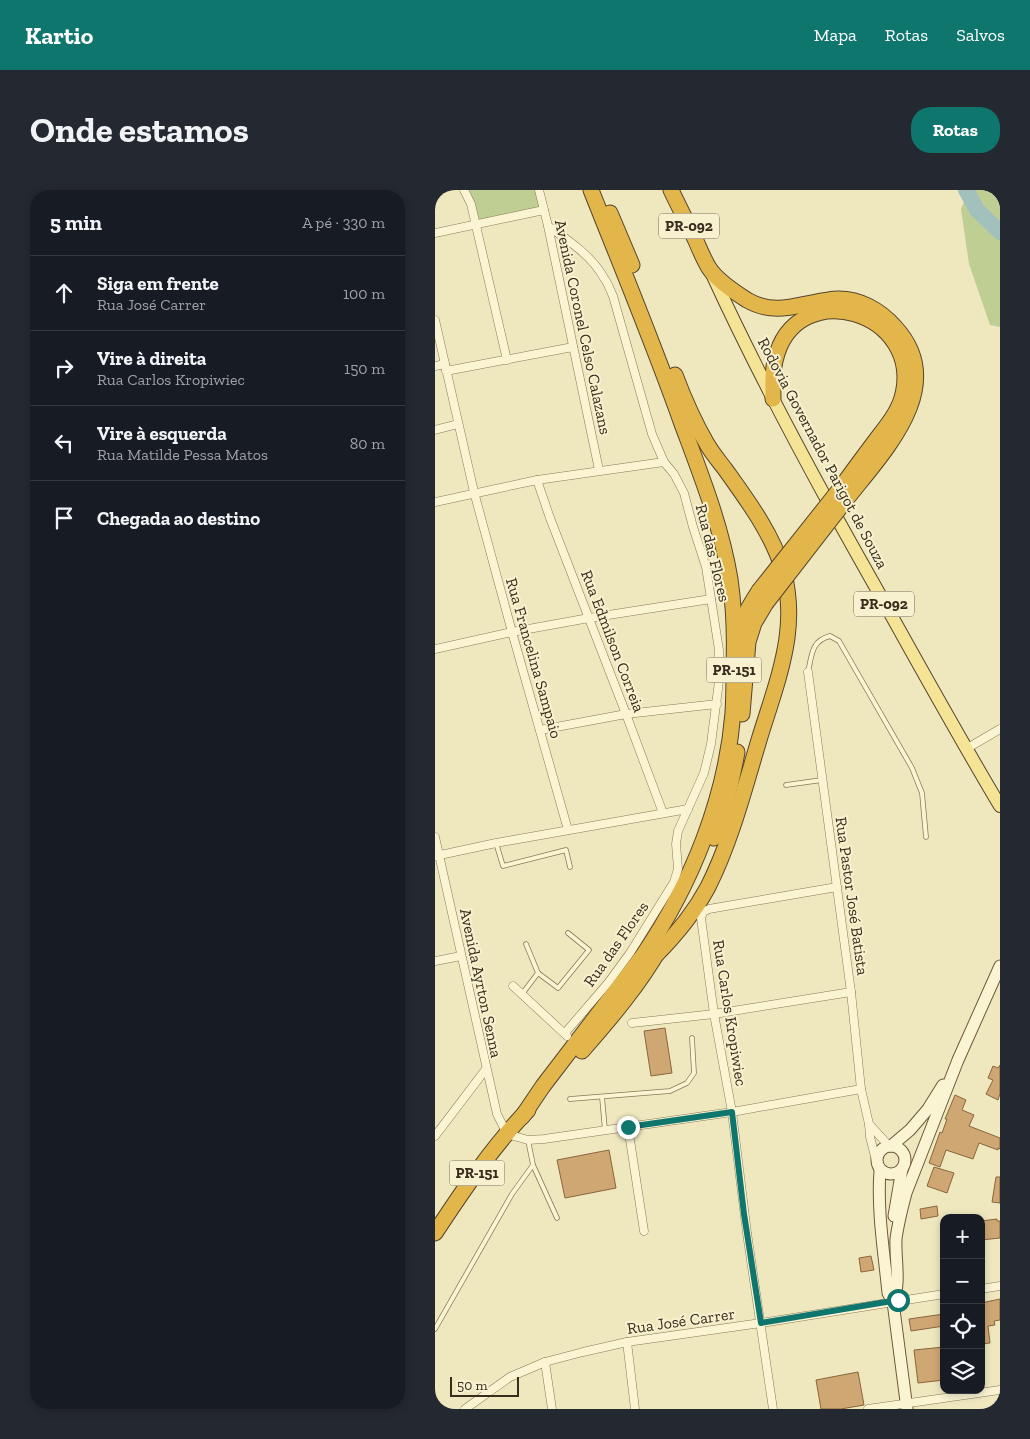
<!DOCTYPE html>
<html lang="pt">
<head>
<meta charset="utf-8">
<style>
  body { margin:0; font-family:"Zilla Slab",serif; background:#242831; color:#f1f3f6 }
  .controls { position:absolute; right:15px; bottom:15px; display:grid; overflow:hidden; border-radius:10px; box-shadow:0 2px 8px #0003 }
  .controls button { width:45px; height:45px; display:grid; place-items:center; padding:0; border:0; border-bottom:1px solid #363941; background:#171b24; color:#f1f3f6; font:25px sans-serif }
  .scale { position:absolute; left:15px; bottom:12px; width:69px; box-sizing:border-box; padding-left:5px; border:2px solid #382d1c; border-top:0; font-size:14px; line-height:18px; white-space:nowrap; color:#382d1c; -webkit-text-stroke:4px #f7f1cf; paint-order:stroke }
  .stop { position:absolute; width:15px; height:15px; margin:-11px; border:4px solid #0f766e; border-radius:50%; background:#fff }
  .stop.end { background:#0f766e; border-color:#fff; box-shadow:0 1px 5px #0008 }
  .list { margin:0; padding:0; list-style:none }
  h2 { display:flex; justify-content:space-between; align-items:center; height:65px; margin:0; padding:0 20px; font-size:21px }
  h2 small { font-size:16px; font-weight:400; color:#9ea1a6 }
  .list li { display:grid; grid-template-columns:32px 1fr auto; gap:15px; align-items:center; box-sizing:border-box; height:75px; padding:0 20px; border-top:1px solid #363941 }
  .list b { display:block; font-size:19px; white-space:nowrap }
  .list p { margin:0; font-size:16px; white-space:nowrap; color:#9ea1a6 }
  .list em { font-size:16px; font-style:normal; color:#9ea1a6 }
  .icon { flex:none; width:28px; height:28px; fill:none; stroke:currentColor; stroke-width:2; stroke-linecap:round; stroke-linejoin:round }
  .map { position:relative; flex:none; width:565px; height:1219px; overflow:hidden; border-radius:20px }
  header { display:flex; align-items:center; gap:30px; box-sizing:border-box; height:70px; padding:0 25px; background:#0f766e; color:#fff }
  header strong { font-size:24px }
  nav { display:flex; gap:28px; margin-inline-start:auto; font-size:18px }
  .intro { display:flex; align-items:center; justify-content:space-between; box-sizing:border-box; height:120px; padding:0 30px }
  h1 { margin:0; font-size:35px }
  .button { padding:12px 22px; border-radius:20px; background:#0f766e; color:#fff; font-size:18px; font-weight:700 }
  main { display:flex; gap:30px; padding:0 30px }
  aside { flex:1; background:#171b24; border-radius:20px; box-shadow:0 2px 8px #0003 }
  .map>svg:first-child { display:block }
  .green { fill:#bfce93 }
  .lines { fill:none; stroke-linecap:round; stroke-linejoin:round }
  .river { stroke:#a3c1bc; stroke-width:16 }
  .building { fill:#cfa773; stroke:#89653c }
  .lane-casing { stroke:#897957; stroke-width:5.5 }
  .street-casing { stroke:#897957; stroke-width:9 }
  .secondary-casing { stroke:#6b593a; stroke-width:13 }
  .primary-casing { stroke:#56452c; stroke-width:14 }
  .highway-casing { stroke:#56452c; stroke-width:17 }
  .lane { stroke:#faf4d3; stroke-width:4 }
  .street { stroke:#faf4d3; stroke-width:8 }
  .secondary { stroke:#faf4d3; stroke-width:11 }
  .primary { stroke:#f5e495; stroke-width:12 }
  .highway { stroke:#e3b64c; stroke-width:15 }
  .highway-bridge-casing { stroke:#56452c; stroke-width:17; stroke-linecap:butt }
  .highway-bridge { stroke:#e3b64c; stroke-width:15 }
  .route { stroke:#0f766e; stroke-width:6 }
  .labels { text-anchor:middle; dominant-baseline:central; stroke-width:4; stroke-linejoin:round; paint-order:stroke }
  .shield { fill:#f7f1cf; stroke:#716852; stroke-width:1 }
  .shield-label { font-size:15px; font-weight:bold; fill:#382d1c }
  .street-label { font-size:16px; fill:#382d1c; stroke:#f7f1cf }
</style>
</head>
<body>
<header>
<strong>Kartio</strong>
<nav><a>Mapa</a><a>Rotas</a><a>Salvos</a></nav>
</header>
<div class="intro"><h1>Onde estamos</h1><a class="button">Rotas</a></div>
<main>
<aside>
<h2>5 min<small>A pé · 330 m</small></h2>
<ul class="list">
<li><svg class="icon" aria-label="ahead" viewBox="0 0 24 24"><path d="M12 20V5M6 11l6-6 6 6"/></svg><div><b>Siga em frente</b><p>Rua José Carrer</p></div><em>100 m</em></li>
<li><svg class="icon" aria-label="right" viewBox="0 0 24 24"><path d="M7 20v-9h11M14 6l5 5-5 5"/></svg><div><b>Vire à direita</b><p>Rua Carlos Kropiwiec</p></div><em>150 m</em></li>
<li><svg class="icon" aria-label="left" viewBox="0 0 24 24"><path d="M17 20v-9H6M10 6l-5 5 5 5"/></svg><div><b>Vire à esquerda</b><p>Rua Matilde Pessa Matos</p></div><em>80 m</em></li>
<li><svg class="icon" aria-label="arrive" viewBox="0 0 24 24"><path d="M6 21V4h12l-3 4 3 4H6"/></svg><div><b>Chegada ao destino</b></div></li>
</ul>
</aside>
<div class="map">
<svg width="565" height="1219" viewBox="0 0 565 1219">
  <rect width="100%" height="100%" fill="#efe8bf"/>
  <g class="green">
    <path d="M31,0H101L106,19L42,32C43,20 38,9 31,0Z"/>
    <polygon points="534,0 556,0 565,11 565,137 555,135 534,74 526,19"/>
  </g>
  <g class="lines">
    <polyline class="river" points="531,0 542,20 565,42"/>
  </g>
  <g class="building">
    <polygon points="230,838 237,883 216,886 209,841"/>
    <polygon points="565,875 565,904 563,910 551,904 558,890 553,888 558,876 563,878"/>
    <polygon points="520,905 531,910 527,920 539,925 534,936 565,948 565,959 563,958 563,960 544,953 538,969 511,960 505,977 494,973 505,942 507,943 512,929 510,929"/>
    <polygon points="174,960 181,998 130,1008 122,970"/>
    <polygon points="499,977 519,983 512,1003 492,996"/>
    <polygon points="561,987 565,987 565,1013 557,1012"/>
    <polygon points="502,1016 503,1026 486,1029 485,1019"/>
    <polygon points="562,1029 562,1031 565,1031 565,1048 546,1050 546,1031"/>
    <polygon points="436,1066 439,1080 426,1082 424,1068"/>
    <polygon points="565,1109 565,1130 559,1131 560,1135 553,1136 555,1153 546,1154 546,1113"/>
    <polygon points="509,1124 509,1136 476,1141 474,1129"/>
    <polygon points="509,1157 509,1190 483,1193 479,1160"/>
    <polygon points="423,1182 429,1215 406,1219 386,1219 381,1190"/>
  </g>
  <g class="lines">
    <defs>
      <g id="lane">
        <path d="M373,482C377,465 376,451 395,446L404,451L477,578L487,603L491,647"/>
        <polyline points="351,595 387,590"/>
        <polyline points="61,653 68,676 131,660 135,677"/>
        <polyline points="91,754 103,783 123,798 154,760 133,743"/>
        <polyline points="87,804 103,783"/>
        <polyline points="167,907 170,940"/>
        <polyline points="135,909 235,901 252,893 259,883 257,848"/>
        <polyline points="93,950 98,975 122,1028"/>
        <polyline points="0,1139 77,1004 98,975"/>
      </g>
      <g id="street">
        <polyline points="29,0 36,14 72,170"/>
        <polyline points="104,0 113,36 164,280"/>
        <path d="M113,36C133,50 157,66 169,88C173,93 175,100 178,106L217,244L229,272L239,284L249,303L258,337L271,377L284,460V491L276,554L269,583L243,641L241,654L243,679L239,692L195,763L173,793L130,843"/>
        <polyline points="0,43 109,20"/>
        <polyline points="0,130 39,302 77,442 133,640"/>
        <polyline points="0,176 10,174"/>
        <polyline points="11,181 138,157"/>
        <polyline points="0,240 23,234"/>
        <polyline points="102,290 115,328 191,524 228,623"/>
        <polyline points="0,312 102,290 229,272"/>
        <polyline points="0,459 77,442 154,428 276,409"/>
        <polyline points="373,482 416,802 426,899 434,934 435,947 442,974"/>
        <polyline points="105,540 191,524 282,514"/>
        <polyline points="531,559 565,539"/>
        <polyline points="0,647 62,924 72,944 93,950 109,949 297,922 426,899"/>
        <polyline points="0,666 61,653 253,619"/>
        <polyline points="0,771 26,766"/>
        <polyline points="78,796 132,846"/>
        <polyline points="197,833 279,824 416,802"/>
        <polyline points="434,934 454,956"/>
        <polyline points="193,937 209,1041"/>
        <polyline points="0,946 51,879"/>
        <polyline points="546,1099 565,1096"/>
        <polyline points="192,1152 200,1219"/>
        <polyline points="110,1172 117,1219"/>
        <polyline points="30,1219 75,1187 110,1172 148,1162 192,1152 326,1133 509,1104"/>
        <polyline points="338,1219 312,1043 297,922 279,824 266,728 268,722 274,719 402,697"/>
        <polyline points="433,1219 565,1200"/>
      </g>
      <g id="secondary">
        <circle cx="456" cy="970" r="14"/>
        <polyline points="456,956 475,940 493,919 508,895"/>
        <path d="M445,981C442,1021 449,1062 453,1103L458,1112L472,1219"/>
        <polyline points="459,1026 467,979"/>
        <path d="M458,1112C466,1092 460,1070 461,1049C463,1033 467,1018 471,1003L523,870L565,776"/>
      </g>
      <path id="primary" d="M277,84C326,191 382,294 440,396C481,470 522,544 565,616"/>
      <g id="highway">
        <path d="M236,0C244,17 253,34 261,51C265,60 269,70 274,78C281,89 301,103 312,110C338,125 359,116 386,111C390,111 396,109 401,109C424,108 445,120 460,137C515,197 447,263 410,311"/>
        <polyline points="175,23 197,75"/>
        <path d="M338,209C338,197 337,183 340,171C360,82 491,122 467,208C462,224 451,237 441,250C429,266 417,282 405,299"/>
        <path d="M305,444C307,427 315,415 324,401"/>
        <polyline points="307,524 313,452 319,433 331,413"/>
        <path d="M279,648C290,619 297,591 302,562"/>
        <path d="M220,766C241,745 259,723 273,697C296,651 309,600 324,550C334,517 347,483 352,448C355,426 354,402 348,380C337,343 312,310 290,279C284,271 277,263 272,254C259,232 249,209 240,185"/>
        <path d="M147,861C175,829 204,795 225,758"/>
        <path d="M87,927L108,896L209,764C257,693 291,608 298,523C299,507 299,490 299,474C300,446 299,417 295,389C286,335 266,285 247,234C219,155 187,78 156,0"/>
        <path d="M0,1043C27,1002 58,956 93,920"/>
      </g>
    </defs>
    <use href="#lane" class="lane-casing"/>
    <use href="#street" class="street-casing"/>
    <use href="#secondary" class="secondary-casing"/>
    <use href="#primary" class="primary-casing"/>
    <use href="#highway" class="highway-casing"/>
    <use href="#lane" class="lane"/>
    <use href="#street" class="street"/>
    <use href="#secondary" class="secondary"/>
    <use href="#primary" class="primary"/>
    <use href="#highway" class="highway"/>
    <defs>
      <g id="highway-bridge">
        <polyline points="324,401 405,299"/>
        <polyline points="331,413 410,311"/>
      </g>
    </defs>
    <use href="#highway-bridge" class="highway-bridge-casing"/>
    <use href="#highway-bridge" class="highway-bridge"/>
  </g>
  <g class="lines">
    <polyline class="route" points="193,937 297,922 309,1024 326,1133 463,1110"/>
  </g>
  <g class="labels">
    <g class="shield">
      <rect x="224" y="23.5" width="60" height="25" rx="4"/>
      <rect x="419" y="401.5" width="60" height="25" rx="4"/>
      <rect x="271.5" y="467.5" width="55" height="25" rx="4"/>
      <rect x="14.5" y="970.5" width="55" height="25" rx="4"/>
    </g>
    <g class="shield-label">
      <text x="254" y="36">PR-092</text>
      <text x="449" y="414">PR-092</text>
      <text x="299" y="480">PR-151</text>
      <text x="42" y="983">PR-151</text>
    </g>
    <g class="street-label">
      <text transform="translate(148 137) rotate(78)">Avenida Coronel Celso Calazans</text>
      <text transform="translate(388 263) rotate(62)">Rodovia Governador Parigot de Souza</text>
      <text transform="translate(278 363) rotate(76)">Rua das Flores</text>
      <text transform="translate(178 451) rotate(69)">Rua Edmilson Correia</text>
      <text transform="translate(99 468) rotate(74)">Rua Francelina Sampaio</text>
      <text transform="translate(417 706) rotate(82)">Rua Pastor José Batista</text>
      <text transform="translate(181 754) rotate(-55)">Rua das Flores</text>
      <text transform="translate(46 793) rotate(78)">Avenida Ayrton Senna</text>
      <text transform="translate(295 823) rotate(81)">Rua Carlos Kropiwiec</text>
      <text transform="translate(246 1131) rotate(-8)">Rua José Carrer</text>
    </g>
  </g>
</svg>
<div class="controls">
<button>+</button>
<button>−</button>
<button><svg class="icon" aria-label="locate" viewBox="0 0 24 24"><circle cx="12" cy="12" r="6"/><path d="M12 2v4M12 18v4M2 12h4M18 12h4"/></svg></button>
<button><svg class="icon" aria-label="layers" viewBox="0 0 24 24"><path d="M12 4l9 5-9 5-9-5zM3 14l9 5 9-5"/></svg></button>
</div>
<div class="scale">50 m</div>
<div class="stop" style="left:463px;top:1110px"></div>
<div class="stop end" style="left:193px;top:937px"></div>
</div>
</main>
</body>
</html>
